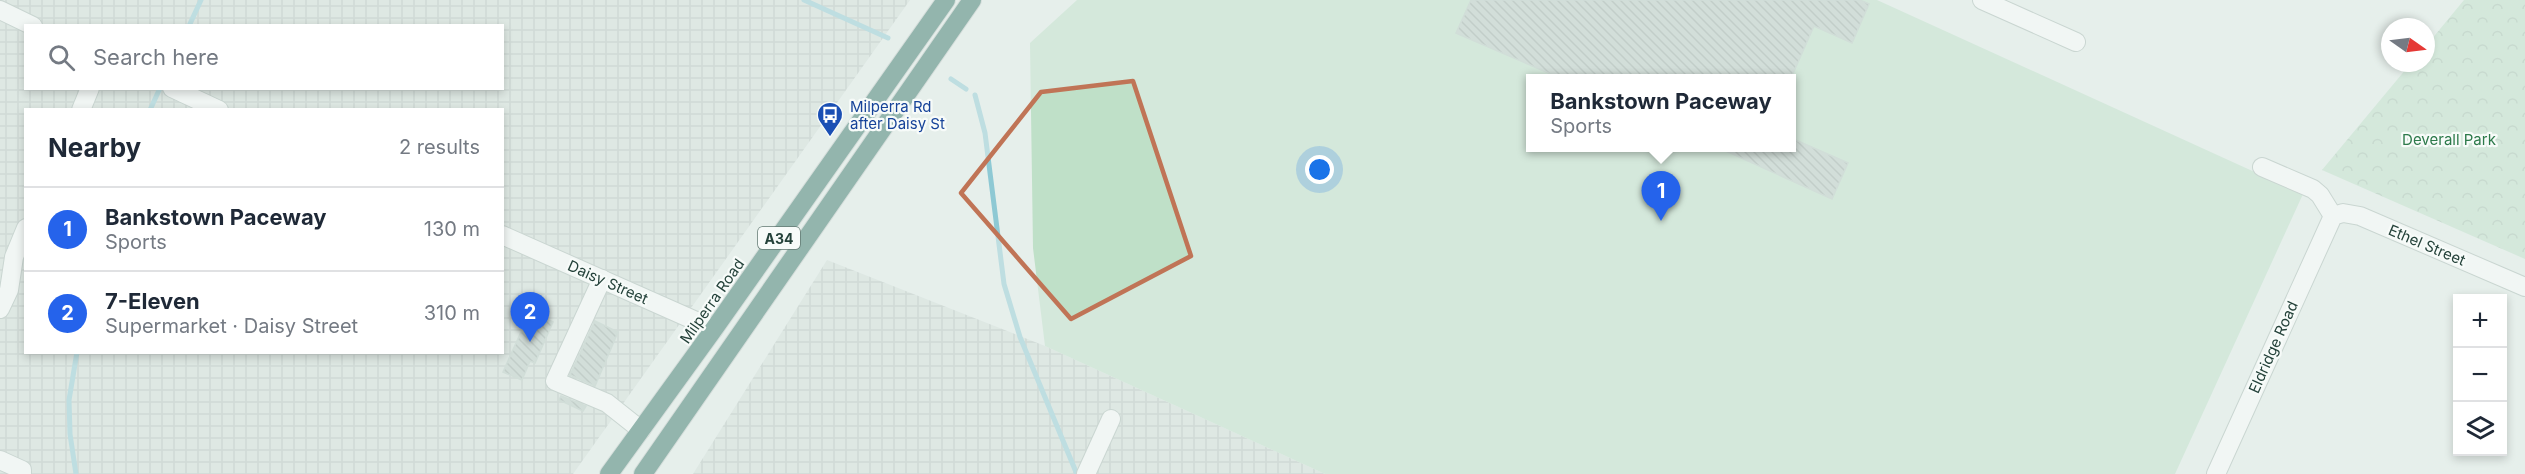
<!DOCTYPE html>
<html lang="en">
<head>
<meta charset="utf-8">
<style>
  body { margin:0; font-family:Inter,sans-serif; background:#f6f6f7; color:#1f2937 }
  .controls { position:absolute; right:18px; bottom:18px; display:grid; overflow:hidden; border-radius:0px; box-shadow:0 3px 9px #0003 }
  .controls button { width:54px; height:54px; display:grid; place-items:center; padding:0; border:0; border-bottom:2px solid #e0e1e3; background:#fff; color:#1f2937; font:30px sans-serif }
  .compass { position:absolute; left:2381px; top:18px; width:54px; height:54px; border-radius:50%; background:#fff; box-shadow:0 3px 9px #0003; rotate:104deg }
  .you { position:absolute; left:1320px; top:170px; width:21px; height:21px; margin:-15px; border:4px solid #fff; border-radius:50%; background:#1a73e8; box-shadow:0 0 0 9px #1a73e833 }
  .badge { display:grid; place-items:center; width:39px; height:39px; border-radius:50%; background:#2563eb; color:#fff; font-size:20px; font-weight:700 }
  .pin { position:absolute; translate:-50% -50px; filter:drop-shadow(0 2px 3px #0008) }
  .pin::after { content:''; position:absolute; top:32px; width:21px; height:18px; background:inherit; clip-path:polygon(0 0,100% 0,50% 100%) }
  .popup { position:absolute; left:1526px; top:74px; width:270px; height:78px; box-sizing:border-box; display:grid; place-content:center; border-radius:0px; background:#fff; filter:drop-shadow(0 2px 4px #0005); font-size:20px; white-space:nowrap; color:#747a83 }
  .popup b { font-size:22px; color:#1f2937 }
  .popup::after { content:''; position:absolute; left:50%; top:100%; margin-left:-12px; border:12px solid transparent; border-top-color:#fff }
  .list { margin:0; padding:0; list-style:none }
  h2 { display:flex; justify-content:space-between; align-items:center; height:78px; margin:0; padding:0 24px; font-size:26px }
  h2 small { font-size:20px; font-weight:400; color:#747a83 }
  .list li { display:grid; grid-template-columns:39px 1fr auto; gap:18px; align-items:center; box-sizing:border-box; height:84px; padding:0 24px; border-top:2px solid #e0e1e3 }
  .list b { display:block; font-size:22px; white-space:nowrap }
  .list p { margin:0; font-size:20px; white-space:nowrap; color:#747a83 }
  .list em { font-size:20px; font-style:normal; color:#747a83 }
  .icon { flex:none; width:33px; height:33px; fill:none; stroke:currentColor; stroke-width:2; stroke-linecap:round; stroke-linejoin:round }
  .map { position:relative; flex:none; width:2525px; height:474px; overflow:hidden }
  .search { position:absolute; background:#fff; box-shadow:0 3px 9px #0003; left:24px; top:24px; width:480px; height:66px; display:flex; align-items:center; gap:15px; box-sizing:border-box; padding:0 21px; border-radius:0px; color:#747a83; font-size:22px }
  .panel { position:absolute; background:#fff; box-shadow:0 3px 9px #0003; left:24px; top:108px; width:480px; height:246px; border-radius:0px }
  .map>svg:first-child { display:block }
  .industrial { fill:url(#industrial-grid); fill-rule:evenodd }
  .grass { fill:#bfe0c8; fill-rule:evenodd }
  .park { fill:url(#park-crowns) }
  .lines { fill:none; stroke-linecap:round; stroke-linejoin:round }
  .stream { stroke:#8ec9d4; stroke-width:5 }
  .building { fill:url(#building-back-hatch); stroke:#b8c9c2; stroke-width:1.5 }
  .minor-casing { stroke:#a8b8b2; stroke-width:20 }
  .highway-casing { stroke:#c2cac8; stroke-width:20 }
  .minor { stroke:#fff; stroke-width:18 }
  .highway { stroke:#2f6f62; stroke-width:18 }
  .marked { fill:none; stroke:#c07456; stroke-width:4.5; stroke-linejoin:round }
  .labels { text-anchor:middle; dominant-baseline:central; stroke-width:4.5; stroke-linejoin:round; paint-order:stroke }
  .shield { fill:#f7fbf9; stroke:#637a73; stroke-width:1.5 }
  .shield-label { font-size:14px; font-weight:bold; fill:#24423a }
  .transit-label { font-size:15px; fill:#164399; stroke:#f7fbf9; text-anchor:start }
  .park-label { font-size:15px; fill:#2d7a4b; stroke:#f7fbf9 }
  .street-label { font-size:15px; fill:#24423a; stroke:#f7fbf9 }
</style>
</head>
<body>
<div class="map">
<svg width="2525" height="474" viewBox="0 0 2525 474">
  <defs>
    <pattern id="industrial-grid" width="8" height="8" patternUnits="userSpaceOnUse" patternTransform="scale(1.5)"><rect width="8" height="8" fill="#d4dfda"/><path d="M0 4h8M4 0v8" fill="none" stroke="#b6c1bc"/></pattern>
    <pattern id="park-crowns" width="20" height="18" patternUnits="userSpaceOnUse" patternTransform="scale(1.5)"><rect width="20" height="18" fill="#bfe0c8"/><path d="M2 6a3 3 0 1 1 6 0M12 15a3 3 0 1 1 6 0" fill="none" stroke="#a4c1ad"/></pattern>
    <pattern id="building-back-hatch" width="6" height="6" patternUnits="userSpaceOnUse" patternTransform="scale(1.5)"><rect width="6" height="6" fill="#bbcac4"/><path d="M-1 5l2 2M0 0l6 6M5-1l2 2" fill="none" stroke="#98a6a0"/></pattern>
  </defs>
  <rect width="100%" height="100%" fill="#e6efeb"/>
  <g class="industrial">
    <path d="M0,0H910L573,474H0ZM26,26H502V88H26ZM26,110H502V352H26Z"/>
    <polygon points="827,260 1045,346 1325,474 693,474"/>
  </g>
  <path class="grass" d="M1077,0H1877L2303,194L2175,474H1325L1045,346L1033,248L1030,43ZM1530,79H1792V148H1530Z"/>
  <polygon class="park" points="2464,0 2525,0 2525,259 2322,170 2411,63 2426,63 2426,46"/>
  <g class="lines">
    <g class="stream">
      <polyline points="804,0 888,38"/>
      <polyline points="189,26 201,0"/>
      <polyline points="951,79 966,89"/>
      <polyline points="975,95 985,133 1004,284 1020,337 1076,472"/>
      <polyline points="150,110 160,88"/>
      <polyline points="76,474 70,434 69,400 77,352"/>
    </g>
  </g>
  <g class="building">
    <polygon points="1471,0 1860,0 1869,4 1852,43 1814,26 1791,78 1560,78 1456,33"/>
    <polygon points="1791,138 1848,163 1832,199 1717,147 1791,147"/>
    <polygon points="530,312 553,322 535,363 530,361 522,380 503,372"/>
    <polygon points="595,321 618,332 595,386 570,375"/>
    <polygon points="561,396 586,406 583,411 559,400"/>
  </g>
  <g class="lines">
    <defs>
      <g id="minor">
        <polyline points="1982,0 2076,42"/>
        <polyline points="0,10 33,26"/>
        <polyline points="172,88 219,110"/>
        <polyline points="81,110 90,88"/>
        <polyline points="2262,167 2313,189 2320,195 2333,216"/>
        <polyline points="502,235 714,329"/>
        <polyline points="602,279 555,381 607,403 641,430"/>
        <polyline points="0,309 9,290 14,257 26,228"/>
        <polyline points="0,460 22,470 22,474"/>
        <polyline points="1086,474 1111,419"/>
        <polyline points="2216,474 2333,216 2343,213 2360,216 2525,287"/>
      </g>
      <g id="highway">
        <polyline points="609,474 714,329 946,0"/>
        <polyline points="643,474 972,0"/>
      </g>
    </defs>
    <use href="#minor" class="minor-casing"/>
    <use href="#highway" class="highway-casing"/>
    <use href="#minor" class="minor"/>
    <use href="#highway" class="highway"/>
  </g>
  <path d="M0 0H2525V474H0ZM1133,81L1191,256L1071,319L961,193L1041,92Z" fill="#e6efeb" fill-opacity=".55" fill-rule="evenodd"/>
  <path class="marked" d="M1133,81L1191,256L1071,319L961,193L1041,92Z"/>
  <defs>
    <symbol id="bus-pin" viewBox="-11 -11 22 30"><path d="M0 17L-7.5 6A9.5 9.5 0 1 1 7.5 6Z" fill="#1a4fb4" stroke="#f7fbf9"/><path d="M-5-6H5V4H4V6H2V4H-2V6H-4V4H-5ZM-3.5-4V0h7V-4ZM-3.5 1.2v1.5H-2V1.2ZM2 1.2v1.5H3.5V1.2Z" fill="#fff"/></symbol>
  </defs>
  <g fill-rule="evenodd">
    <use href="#bus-pin" x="815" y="100" width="30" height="40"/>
  </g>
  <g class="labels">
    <rect class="shield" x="758" y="227" width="42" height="22" rx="4.5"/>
    <g class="shield-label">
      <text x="779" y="238">A34</text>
    </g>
    <g class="transit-label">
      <text x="850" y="106">Milperra Rd<tspan x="850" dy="17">after Daisy St</tspan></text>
    </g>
    <g class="park-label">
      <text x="2449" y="139">Deverall Park</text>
    </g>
    <g class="street-label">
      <text transform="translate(2427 245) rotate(23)">Ethel Street</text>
      <text transform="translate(608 282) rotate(24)">Daisy Street</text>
      <text transform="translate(712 301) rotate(-55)">Milperra Road</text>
      <text transform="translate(2273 347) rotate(-66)">Eldridge Road</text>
    </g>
  </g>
</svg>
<div class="controls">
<button>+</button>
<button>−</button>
<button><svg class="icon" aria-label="layers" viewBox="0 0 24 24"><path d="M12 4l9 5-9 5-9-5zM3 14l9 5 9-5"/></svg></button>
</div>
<svg class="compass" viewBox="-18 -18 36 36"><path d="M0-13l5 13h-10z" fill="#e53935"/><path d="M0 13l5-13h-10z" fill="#747a83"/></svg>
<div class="you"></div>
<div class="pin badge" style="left:1661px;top:221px">1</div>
<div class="popup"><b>Bankstown Paceway</b>Sports</div>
<div class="pin badge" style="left:530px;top:342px">2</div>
<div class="search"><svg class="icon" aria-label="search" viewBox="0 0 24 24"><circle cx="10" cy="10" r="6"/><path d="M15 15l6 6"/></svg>Search here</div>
<section class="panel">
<h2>Nearby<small>2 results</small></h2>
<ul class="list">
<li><span class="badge">1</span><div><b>Bankstown Paceway</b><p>Sports</p></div><em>130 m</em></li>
<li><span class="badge">2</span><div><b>7-Eleven</b><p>Supermarket · Daisy Street</p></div><em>310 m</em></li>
</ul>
</section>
</div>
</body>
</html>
